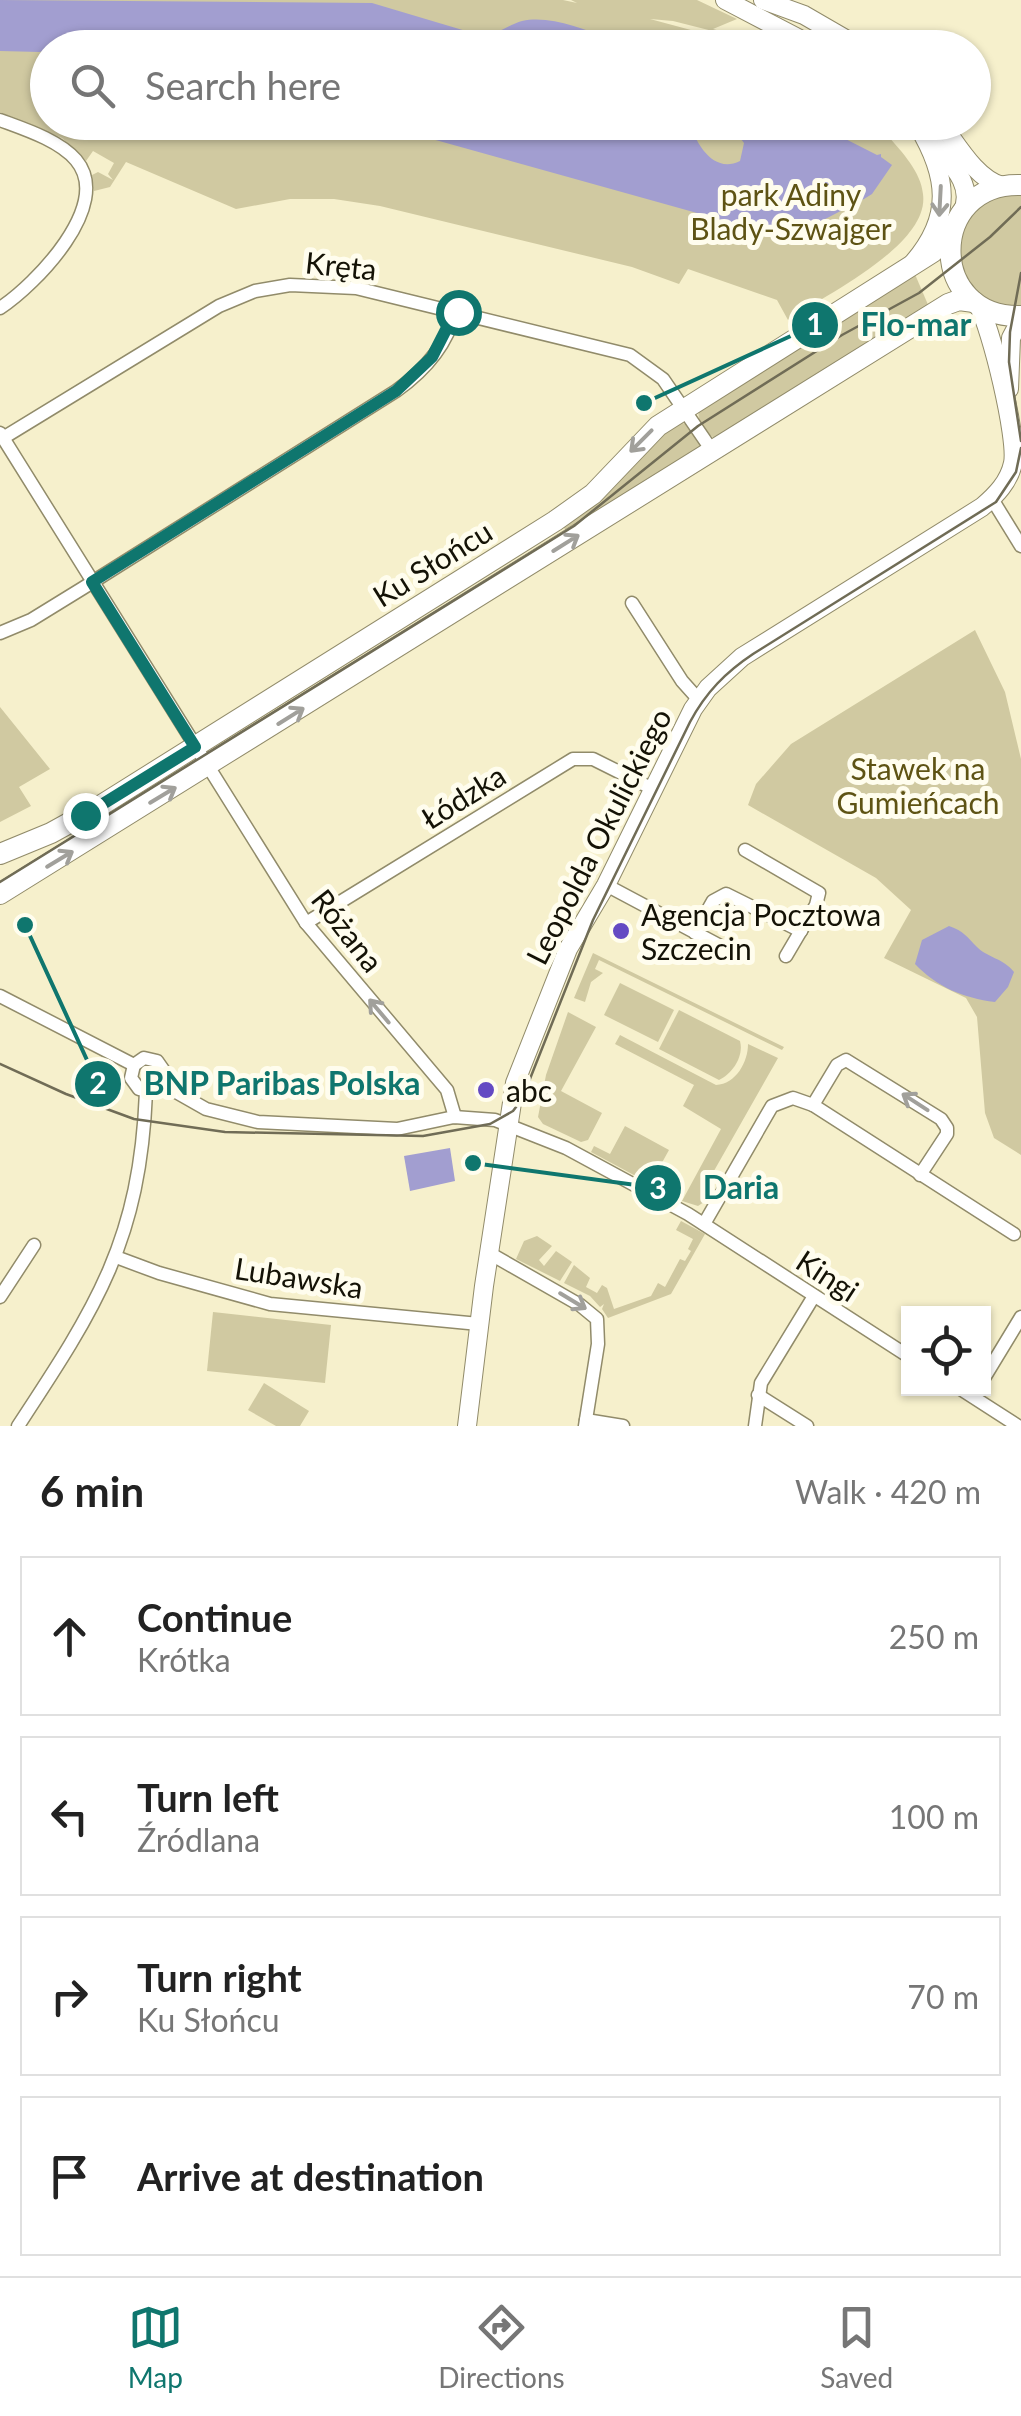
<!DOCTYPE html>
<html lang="en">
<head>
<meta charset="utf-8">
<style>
  body { margin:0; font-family:Lato,sans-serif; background:#f6f6f6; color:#222 }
  .controls { position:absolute; right:30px; bottom:30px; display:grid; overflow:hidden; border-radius:0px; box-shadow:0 2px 8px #0004 }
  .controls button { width:90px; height:90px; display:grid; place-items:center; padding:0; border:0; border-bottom:2px solid #e0e0e0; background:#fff; color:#222; font:50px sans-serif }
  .stop { position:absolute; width:30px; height:30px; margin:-22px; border:8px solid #0f766e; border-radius:50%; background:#fff }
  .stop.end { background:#0f766e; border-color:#fff; box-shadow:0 2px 10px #0008 }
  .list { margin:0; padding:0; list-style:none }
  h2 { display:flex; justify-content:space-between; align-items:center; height:130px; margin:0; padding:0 40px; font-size:42px }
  h2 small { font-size:32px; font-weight:400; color:#767676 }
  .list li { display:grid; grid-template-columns:65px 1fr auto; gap:30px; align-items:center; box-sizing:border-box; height:160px; margin:0 20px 20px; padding:0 20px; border:2px solid #e0e0e0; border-radius:0px }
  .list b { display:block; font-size:38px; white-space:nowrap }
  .list p { margin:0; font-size:32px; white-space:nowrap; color:#767676 }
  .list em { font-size:32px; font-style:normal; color:#767676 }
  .icon { flex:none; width:55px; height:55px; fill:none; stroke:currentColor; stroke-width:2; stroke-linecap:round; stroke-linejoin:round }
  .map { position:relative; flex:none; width:1021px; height:1426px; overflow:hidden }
  .search { position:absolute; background:#fff; box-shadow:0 2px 8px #0004; left:30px; right:30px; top:30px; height:110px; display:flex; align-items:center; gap:25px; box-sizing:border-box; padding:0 35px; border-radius:55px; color:#767676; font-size:38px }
  .sheet { height:850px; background:#fff }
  nav { display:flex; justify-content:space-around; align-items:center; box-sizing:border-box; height:140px; border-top:2px solid #e0e0e0; background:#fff; font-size:28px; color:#767676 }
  nav a { display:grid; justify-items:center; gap:5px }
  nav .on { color:#0f766e }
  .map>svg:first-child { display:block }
  .green { fill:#d0c9a1 }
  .water { fill:#a29ed0 }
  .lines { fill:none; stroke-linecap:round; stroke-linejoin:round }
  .street-casing { stroke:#918b6a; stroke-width:15 }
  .secondary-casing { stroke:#918b6a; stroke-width:20 }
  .primary-casing { stroke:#918b6a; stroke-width:22 }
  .street { stroke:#fff; stroke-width:12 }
  .secondary { stroke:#fff; stroke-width:18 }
  .primary { stroke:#fff; stroke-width:20 }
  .tram { stroke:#706c56; stroke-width:2.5 }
  .oneway { stroke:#a1a09b }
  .route { stroke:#0f766e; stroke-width:12 }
  .poi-dot { fill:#644ac3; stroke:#fffdee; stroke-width:4 }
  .labels { text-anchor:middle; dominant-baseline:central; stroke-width:10; stroke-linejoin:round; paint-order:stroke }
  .park-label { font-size:30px; fill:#5e5314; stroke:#fffdee }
  .street-label { font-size:30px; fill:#141206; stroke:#fffdee }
  .poi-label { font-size:30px; fill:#141206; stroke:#fffdee; text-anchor:start }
  .leader { fill:none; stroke:#0f766e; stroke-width:4 }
  .callout-dot { fill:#0f766e; stroke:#fffdee; stroke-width:4 }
  .mark-label { font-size:30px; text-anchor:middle; font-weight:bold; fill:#fff }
  .callout-label { font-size:32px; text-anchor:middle; font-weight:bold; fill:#0f766e; stroke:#fffdee; stroke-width:10; stroke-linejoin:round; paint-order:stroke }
</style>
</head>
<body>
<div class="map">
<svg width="1021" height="1426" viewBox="0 0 1021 1426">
  <rect width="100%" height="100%" fill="#f6f0cc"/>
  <g class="green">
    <path d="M0,0H563L577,3L571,0H697L737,19L713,29L776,47L673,21L650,19L754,47L48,48V122L878,123L894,138L888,136C902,152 921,172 923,194C930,245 825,295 788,320L777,300L688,269L679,284L632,267L380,206L334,199H290L236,209L126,162L110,187L94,191L92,175L98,172L113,180L108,174L114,163L93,151L86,161L62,138L0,112Z"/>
    <path d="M1011,193H1021V306C1010,305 999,305 989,300C953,281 950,230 981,205C988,199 1002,196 1011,193Z"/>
    <path d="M914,272L929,307L717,439C707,436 696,421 699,411Z"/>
    <polygon points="679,422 686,424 702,446 569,535 562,525 649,442"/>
    <polygon points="975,630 1005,692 1021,759 1021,1155 994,1138 985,1113 977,1017 966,998 884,958 911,910 876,878 748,805 756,784 791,744"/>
    <polygon points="0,707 50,769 19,787 31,806 0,822"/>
    <polygon points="593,953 784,1047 782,1050 599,960 595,969 603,973 591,982 585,1002 574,998"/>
    <polygon points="620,983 674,1010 658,1042 604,1015"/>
    <path d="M679,1010L740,1041C744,1056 733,1073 719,1080L659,1049Z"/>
    <polygon points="568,1012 596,1027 561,1091 602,1113 588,1140 581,1142 543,1124 538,1117 546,1075"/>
    <path d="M620,1035L716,1085C736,1084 748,1062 748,1044L778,1058L702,1192L704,1202L698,1206L682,1201L721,1129L683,1106L694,1085L615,1044Z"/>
    <polygon points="625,1126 669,1150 659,1168 680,1180 671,1195 591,1152 594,1146 610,1154"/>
    <polygon points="681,1221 705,1234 671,1294 608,1318 602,1309 604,1304 600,1307 590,1296 564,1283 574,1265 590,1278 586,1287 597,1293 602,1285 607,1288 614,1309 651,1296 658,1283 665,1287 680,1259 685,1261 691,1251 688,1249 693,1239 676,1230"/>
    <polygon points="537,1236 552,1246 539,1260 544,1266 556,1251 572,1262 560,1281 516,1259 524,1241"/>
    <polygon points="213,1312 331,1325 325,1383 207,1371"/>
    <polygon points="264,1383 309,1411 300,1426 276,1426 248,1410"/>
  </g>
  <g class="water">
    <path d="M0,0L372,3L486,37C498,33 511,24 522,21C550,15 582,29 606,37C621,42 637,40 652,47L170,48L121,34L94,36L40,52L0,51Z"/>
    <path d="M330,123H689C697,144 713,174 740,161L744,143L729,123H814L877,155L881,154V157L892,165L872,194L864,199L800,232L784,234L740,225L432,139Z"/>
    <path d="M949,926C964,931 967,937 977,947C988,958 1003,958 1014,972L1008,987L995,1002C963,998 937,987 915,964L922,940Z"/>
    <polygon points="450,1148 455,1181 410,1191 404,1156"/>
  </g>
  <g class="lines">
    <defs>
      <g id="street">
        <path d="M0,120C24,129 59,140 76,160C114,205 35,285 0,308"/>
        <polyline points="0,433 306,923 447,1090 455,1117"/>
        <polyline points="3,438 219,306 255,291 290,285 356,288 630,355 663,379 713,452"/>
        <polyline points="992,499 1021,546"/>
        <polyline points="632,603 682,681 699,700"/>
        <path d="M0,633L31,620L83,588L396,391C424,371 447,345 455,312"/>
        <polyline points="745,850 819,893 816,905 786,956"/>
        <polyline points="606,885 728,950"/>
        <polyline points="306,923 573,759 593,759 653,789"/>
        <polyline points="695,933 713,901 726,894 801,931"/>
        <polyline points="0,996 134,1065"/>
        <polyline points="134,1065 131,1078 139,1089 151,1092 162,1084"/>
        <polyline points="134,1065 144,1058 157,1061 164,1071 162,1084"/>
        <polyline points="162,1084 206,1109 258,1122 397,1129 454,1117 495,1120 566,1148 688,1214 908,1356"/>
        <polyline points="813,1105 837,1065 846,1060 941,1119 947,1128 947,1134 920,1175"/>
        <polyline points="704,1224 772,1106 793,1098 813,1105 1014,1234"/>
        <polyline points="489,1253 580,1305 597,1319 598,1344 585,1426"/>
        <polyline points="116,1257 159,1273 270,1304 479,1324"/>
        <polyline points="0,1297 34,1245"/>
        <polyline points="984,1378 1021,1317"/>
        <polyline points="959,1388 1018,1426"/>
        <polyline points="758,1395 807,1426"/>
        <polyline points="586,1420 623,1426"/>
        <path d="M18,1426C97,1306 140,1240 146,1092"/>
        <polyline points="755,1426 761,1383 814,1296"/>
      </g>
      <g id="secondary">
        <polyline points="725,0 817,48"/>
        <polyline points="763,0 804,15 861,48"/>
        <path d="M940,122C957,144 975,178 1002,186"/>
        <path d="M935,145C952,165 975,186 962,213"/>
        <path d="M913,263C953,217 948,176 918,126"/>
        <polyline points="1009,389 1011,338 1021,319"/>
        <path d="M467,1426L484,1286L515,1083L568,949L606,885L693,709L708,688L742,657L982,507C996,495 1009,482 1013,463C1018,439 991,327 978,305"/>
      </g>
      <g id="primary">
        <path d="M1021,185C927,182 927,319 1021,316"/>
        <polyline points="0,854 51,833 100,806 555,521 593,494 658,426 933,252 947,238 955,224"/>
        <polyline points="0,894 948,304 959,300 974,302"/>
      </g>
    </defs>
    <use href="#street" class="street-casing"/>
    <use href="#secondary" class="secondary-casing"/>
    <use href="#primary" class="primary-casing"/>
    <use href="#street" class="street"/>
    <use href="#secondary" class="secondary"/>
    <use href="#primary" class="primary"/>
    <g class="tram">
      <polyline points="1021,273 1010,332 1009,362 1021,441"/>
      <polyline points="0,882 574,526 698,426 842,335 919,293 990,237 1021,207"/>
      <path d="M0,1064L66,1094L134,1119L225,1132L423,1136L490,1124L513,1111L522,1099L593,920L690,722C706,692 726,672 753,654L996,502L1016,472L1021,448"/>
    </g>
  </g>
  <defs><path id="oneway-shaft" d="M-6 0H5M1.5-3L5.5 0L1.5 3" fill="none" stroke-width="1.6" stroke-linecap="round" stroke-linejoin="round" transform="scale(2.5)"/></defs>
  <g class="oneway">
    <use href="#oneway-shaft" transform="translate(940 201) rotate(93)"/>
    <use href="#oneway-shaft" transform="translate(641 441) rotate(135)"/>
    <use href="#oneway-shaft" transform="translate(566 543) rotate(-32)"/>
    <use href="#oneway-shaft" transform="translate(291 716) rotate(-32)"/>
    <use href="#oneway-shaft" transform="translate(163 795) rotate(-31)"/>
    <use href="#oneway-shaft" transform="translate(60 859) rotate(-31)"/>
    <use href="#oneway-shaft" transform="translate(379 1011) rotate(-130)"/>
    <use href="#oneway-shaft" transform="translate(915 1102) rotate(-147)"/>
    <use href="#oneway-shaft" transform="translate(573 1301) rotate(31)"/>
  </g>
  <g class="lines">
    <polyline class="route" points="85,815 195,747 92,582 396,391 432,357 455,312 458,312"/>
  </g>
  <g class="poi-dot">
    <circle cx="621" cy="931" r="10"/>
    <circle cx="486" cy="1090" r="10"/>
  </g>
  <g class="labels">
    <g class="park-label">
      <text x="791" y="194">park Adiny<tspan x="791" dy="34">Blady-Szwajger</tspan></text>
      <text x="918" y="768">Stawek na<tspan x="918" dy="34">Gumieńcach</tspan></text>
    </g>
    <g class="street-label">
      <text transform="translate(341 265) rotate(6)">Kręta</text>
      <text transform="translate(432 563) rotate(-32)">Ku Słońcu</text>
      <text transform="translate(463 796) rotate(-32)">Łódzka</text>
      <text transform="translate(598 836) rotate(-63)">Leopolda Okulickiego</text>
      <text transform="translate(348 930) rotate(52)">Różana</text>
      <text transform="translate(828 1275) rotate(33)">Kingi</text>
      <text transform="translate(299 1277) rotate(9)">Lubawska</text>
    </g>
    <g class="poi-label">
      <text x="641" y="914">Agencja Pocztowa<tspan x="641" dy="34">Szczecin</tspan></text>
      <text x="506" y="1090">abc</text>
    </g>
  </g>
  <path class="leader" d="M644 403L815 325M25 925L98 1084M473 1163L658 1188"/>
  <g class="callout-dot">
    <circle cx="644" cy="403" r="10"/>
    <circle cx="25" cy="925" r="10"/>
    <circle cx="473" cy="1163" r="10"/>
    <circle cx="815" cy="325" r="25"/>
    <circle cx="98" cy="1084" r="25"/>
    <circle cx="658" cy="1188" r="25"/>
  </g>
  <g class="mark-label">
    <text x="815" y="335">1</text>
    <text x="98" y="1094">2</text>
    <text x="658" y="1199">3</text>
  </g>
  <g class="callout-label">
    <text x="916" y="336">Flo-mar</text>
    <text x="282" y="1095">BNP Paribas Polska</text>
    <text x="741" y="1199">Daria</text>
  </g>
</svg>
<div class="controls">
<button><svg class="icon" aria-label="locate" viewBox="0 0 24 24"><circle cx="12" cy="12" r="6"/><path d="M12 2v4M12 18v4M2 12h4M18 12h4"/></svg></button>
</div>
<div class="stop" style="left:458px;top:312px"></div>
<div class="stop end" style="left:85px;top:815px"></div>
<div class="search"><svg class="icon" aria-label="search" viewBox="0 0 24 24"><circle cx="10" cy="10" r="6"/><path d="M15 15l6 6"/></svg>Search here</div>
</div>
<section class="sheet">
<h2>6 min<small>Walk · 420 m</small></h2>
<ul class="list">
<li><svg class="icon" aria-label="ahead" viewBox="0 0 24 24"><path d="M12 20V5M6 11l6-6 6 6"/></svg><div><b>Continue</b><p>Krótka</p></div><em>250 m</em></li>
<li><svg class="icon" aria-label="left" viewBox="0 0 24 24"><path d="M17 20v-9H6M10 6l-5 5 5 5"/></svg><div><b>Turn left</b><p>Źródlana</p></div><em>100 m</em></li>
<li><svg class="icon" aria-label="right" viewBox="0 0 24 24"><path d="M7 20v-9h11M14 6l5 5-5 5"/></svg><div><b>Turn right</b><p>Ku Słońcu</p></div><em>70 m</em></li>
<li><svg class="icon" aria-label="arrive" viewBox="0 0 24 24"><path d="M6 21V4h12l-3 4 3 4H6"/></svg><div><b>Arrive at destination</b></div></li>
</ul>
</section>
<nav>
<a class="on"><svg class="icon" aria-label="map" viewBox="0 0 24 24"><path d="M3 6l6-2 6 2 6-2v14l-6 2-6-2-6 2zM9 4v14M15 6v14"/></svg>Map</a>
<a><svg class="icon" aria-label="directions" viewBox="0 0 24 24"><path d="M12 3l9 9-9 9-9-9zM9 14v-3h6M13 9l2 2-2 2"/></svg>Directions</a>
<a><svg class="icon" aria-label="saved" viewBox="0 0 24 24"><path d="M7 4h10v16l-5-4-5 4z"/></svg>Saved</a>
</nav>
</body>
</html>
